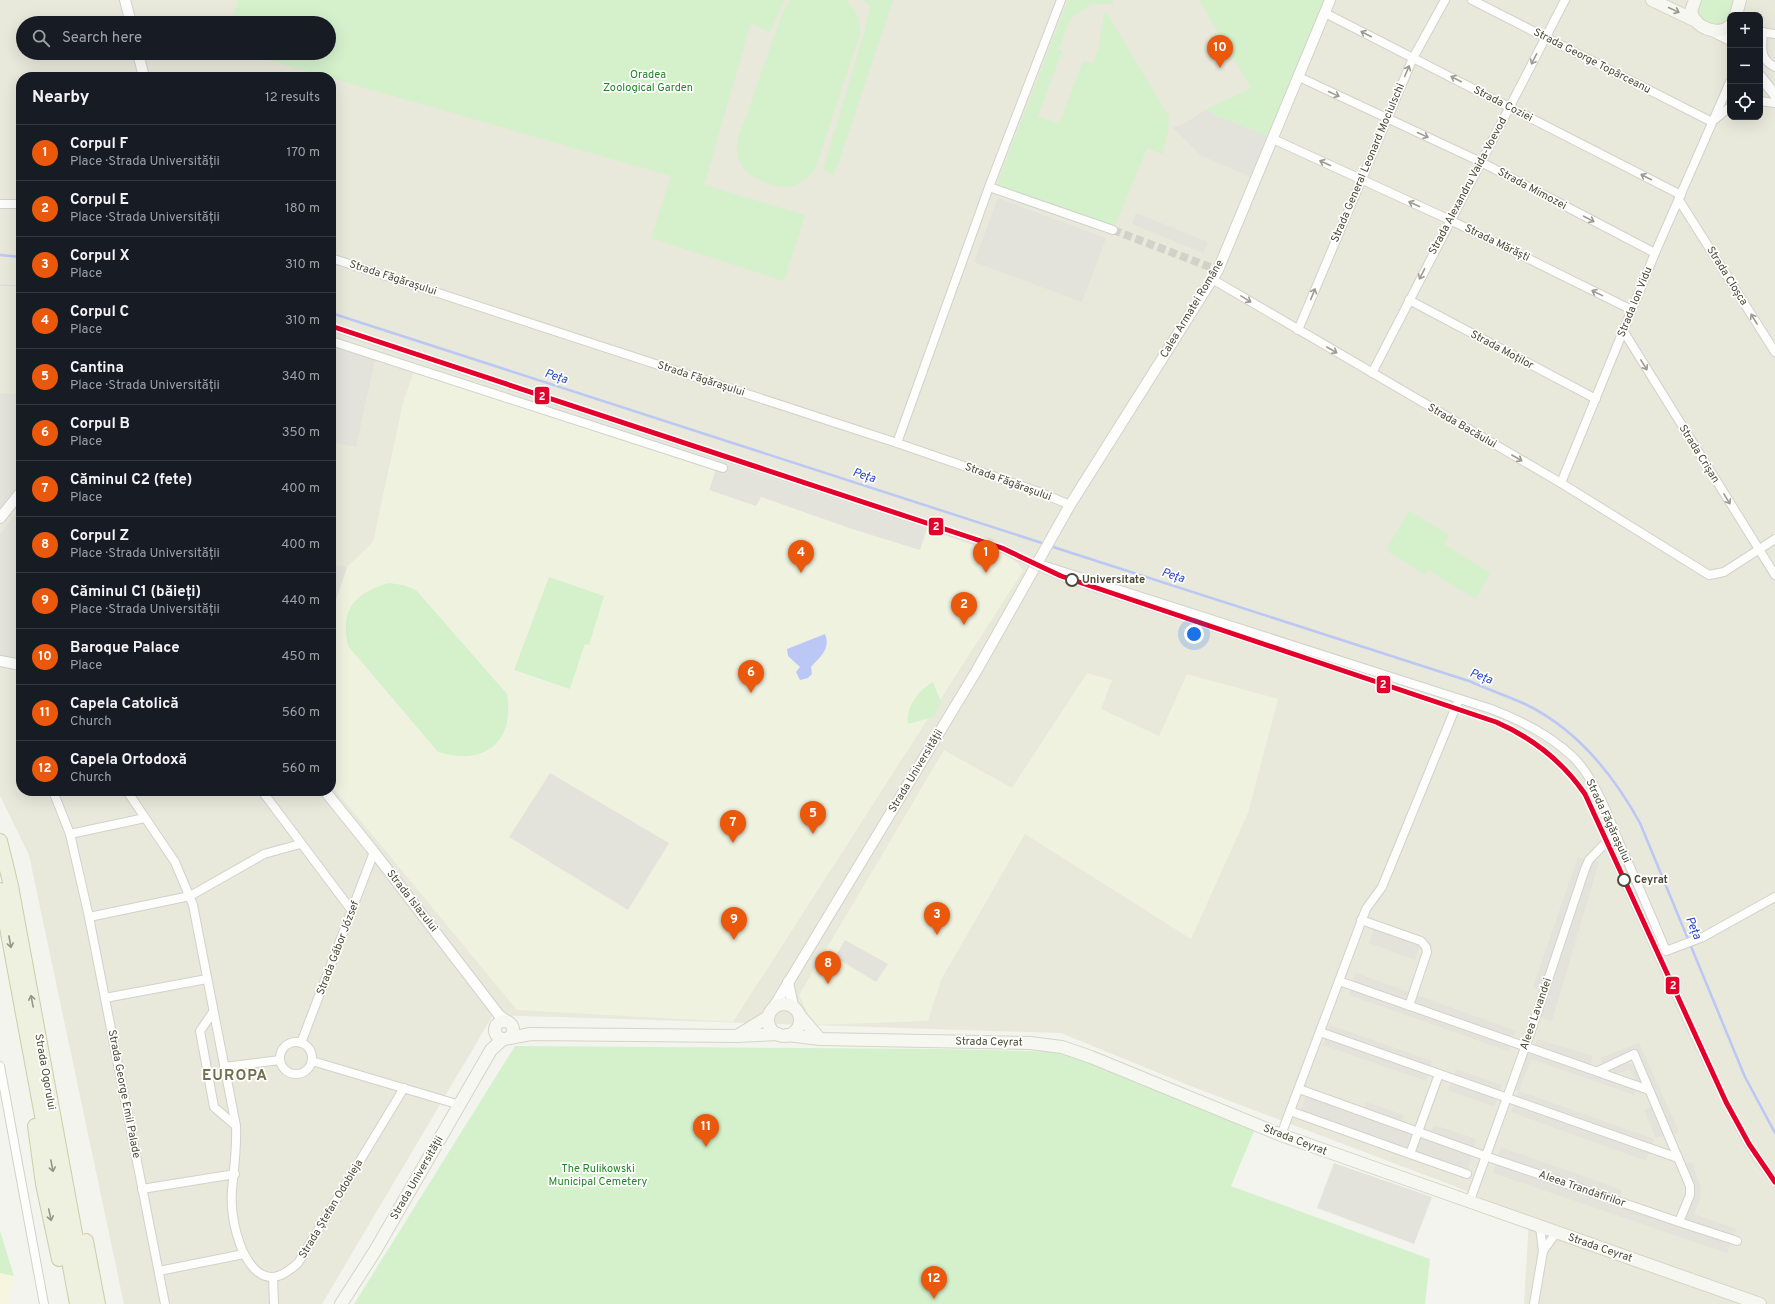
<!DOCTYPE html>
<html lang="en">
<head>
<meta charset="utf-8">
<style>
  body { margin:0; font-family:Overpass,sans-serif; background:#242831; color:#f1f3f6 }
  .controls { position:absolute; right:12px; top:12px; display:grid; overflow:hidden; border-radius:8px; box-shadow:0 4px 16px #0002 }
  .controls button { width:36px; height:36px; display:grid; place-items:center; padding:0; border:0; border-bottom:1px solid #363941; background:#171b24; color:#f1f3f6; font:20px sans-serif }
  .you { position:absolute; left:1194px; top:634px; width:14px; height:14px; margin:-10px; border:3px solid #fff; border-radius:50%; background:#1a73e8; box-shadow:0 0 0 6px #1a73e833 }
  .badge { display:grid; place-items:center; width:26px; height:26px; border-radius:50%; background:#ea580c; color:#fff; font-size:13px; font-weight:700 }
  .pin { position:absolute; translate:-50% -33px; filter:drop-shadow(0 1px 2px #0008) }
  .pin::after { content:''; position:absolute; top:21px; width:14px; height:12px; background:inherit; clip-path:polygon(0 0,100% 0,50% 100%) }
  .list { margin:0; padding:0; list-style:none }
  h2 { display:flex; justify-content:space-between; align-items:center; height:52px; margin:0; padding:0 16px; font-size:17px }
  h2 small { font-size:13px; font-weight:400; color:#9ea1a6 }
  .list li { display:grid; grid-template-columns:26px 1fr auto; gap:12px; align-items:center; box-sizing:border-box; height:56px; padding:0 16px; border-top:1px solid #363941 }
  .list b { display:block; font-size:15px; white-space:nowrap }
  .list p { margin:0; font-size:13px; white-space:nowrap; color:#9ea1a6 }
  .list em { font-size:13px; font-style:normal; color:#9ea1a6 }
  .icon { flex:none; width:22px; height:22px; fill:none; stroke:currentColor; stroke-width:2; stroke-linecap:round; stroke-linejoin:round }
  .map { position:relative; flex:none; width:1775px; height:1304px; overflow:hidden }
  .search { position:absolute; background:#171b24; box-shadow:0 4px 16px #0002; left:16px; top:16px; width:320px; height:44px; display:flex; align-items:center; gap:10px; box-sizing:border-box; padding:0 14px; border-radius:22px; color:#9ea1a6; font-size:15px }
  .panel { position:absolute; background:#171b24; box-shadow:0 4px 16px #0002; left:16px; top:72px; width:320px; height:724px; border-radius:16px }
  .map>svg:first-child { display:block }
  .residential { fill:#e8e8db; fill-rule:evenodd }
  .commercial { fill:#f6f6e0 }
  .education { fill:#f0f2e0 }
  .green { fill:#d4f1cc }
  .parking { fill:#e3e3dc }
  .water { fill:#bbc7f5 }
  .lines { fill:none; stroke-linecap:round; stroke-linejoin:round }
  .stream { stroke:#bbc7f5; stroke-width:2.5 }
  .minor-tunnel { stroke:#d2d2c9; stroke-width:8; stroke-dasharray:8 4; stroke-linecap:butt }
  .minor-casing { stroke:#d1d2cb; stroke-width:10 }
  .tertiary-casing { stroke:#d1d2cb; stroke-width:12 }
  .secondary-casing { stroke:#d3d5c6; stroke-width:14 }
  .trunk-casing { stroke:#cccea6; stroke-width:16 }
  .minor { stroke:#fdfdfc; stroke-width:8 }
  .tertiary { stroke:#fdfdfc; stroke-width:10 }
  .secondary { stroke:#f6f7f1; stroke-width:12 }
  .trunk { stroke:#eef0e0; stroke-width:14 }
  .tram { stroke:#dbdbda; stroke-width:1 }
  .tram-1-casing { stroke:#fff; stroke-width:8 }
  .tram-1 { stroke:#e4002b; stroke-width:5 }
  .oneway { stroke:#98998b }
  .oneway2 { stroke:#9c9c90 }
  .oneway3 { stroke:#959683 }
  .stop-dot { fill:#fff; stroke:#4c4c37; stroke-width:2 }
  .labels { text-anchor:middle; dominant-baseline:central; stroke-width:3.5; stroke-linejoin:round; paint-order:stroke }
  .street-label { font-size:11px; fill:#4c4c37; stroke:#fff }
  .park-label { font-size:11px; fill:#238525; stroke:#fff }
  .stop-label { font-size:11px; font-weight:bold; fill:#4c4c37; stroke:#fff; text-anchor:start }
  .water-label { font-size:12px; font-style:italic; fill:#2442c4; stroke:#fff }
  .district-label { font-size:15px; font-weight:bold; letter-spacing:1px; fill:#70704d; stroke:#fff }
  .line-badge { stroke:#fff; stroke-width:1.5 }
  .badge-label { font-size:11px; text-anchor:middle; font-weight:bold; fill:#fff }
</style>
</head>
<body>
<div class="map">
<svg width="1775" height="1304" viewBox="0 0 1775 1304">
  <rect width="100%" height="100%" fill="#f3f4ee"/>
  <path class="residential" d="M0,0H1775V1304H1524L1529,1219L1454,1186L1193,1087L1061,1033L493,1015L322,1304H124L29,855L0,796ZM1730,15H1760V117H1730ZM23,23H329V53H23ZM21,77H331V791H21Z"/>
  <polygon class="commercial" points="0,1273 14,1276 8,1304 0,1304"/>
  <g class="education">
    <polygon points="414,371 716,471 719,461 937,533 1007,556 1018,563 1023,571 733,1022 517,1010 331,785 331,615 347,567 373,542 403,403"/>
    <polygon points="1087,673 1112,680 1101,709 1159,736 1187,674 1278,699 1248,813 1191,939 1025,834 941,980 928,1021 813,1025 799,995 944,750 1012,788"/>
  </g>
  <g class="green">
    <polygon points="238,0 784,0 770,32 751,23 704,185 805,215 784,281 651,238 671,176 244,53 329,53 329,23 232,23"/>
    <path d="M790,0H846C857,12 860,17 860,33L816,167C808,180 793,191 776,186C759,182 740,173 737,153C735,141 743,126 747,115C759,79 771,44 784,9Z"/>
    <polygon points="863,0 893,0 834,176 823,169 864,34 870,6"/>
    <polygon points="1068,0 1112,0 1114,4 1092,4 1071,18 1058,50 1062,51 1038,117 1059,124 1083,61 1093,63 1099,46 1105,10 1169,117 1168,132 1162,154 1147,148 1113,230 995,189"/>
    <polygon points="1199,0 1324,0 1268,136 1219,117 1205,110 1251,88"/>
    <path d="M1698,0H1735V2C1724,26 1723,31 1697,18Z"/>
    <polygon points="1409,511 1449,535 1444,544 1490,573 1476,599 1428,570 1425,575 1386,550"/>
    <polygon points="549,577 604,596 589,645 585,644 570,689 514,670"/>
    <path d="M389,583L403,585L416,590L507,694C515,743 484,766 438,752L348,646C340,609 354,593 389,583Z"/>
    <path d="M933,682L941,702L934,717L908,724C905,707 919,690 933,682Z"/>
    <polygon points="515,1046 939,1049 1067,1052 1255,1129 1231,1186 1430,1259 1425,1304 354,1304"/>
    <polygon points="0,1231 14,1276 0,1273"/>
  </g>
  <g class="parking">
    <polygon points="1205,110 1219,117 1268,136 1251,177 1202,156 1172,127 1184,124"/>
    <polygon points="998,198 1106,238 1082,302 974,262"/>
    <polygon points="1136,213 1208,242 1203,253 1132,224"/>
    <polygon points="331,346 375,360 356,447 331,442"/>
    <polygon points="0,393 21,395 21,491 0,518"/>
    <polygon points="719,461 927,529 920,550 852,529 761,497 756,506 709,490"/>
    <polygon points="21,507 21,661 0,657 0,534"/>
    <polygon points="331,564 347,567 331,615"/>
    <polygon points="550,773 669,843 628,910 509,837"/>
    <polygon points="1578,857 1599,862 1552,1021 1536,1015 1544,991 1533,987"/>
    <polygon points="1375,925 1421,941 1415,960 1369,943"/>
    <polygon points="845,940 888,964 876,982 835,957"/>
    <polygon points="1356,973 1516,1031 1508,1051 1349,995"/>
    <polygon points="1330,1025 1432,1061 1426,1081 1323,1045"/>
    <polygon points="1537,1039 1593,1056 1589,1068 1637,1086 1634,1095 1531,1059 1519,1091 1654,1139 1646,1161 1511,1112 1519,1091 1511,1088 1525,1048 1534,1050"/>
    <polygon points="1639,1043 1679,1132 1669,1136 1668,1134 1656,1138 1644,1110 1655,1105 1634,1054 1604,1068 1600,1058"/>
    <polygon points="1628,1063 1636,1067 1642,1081 1637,1083 1630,1070 1614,1074 1612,1068"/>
    <polygon points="1456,1069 1502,1085 1494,1107 1448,1090"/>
    <polygon points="1307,1092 1363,1112 1366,1102 1404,1115 1401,1125 1413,1130 1405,1152 1300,1114"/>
    <polygon points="1434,1125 1476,1139 1467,1174 1415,1156 1422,1133 1430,1136"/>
    <polygon points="1501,1147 1622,1190 1618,1201 1679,1222 1690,1195 1682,1166 1692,1162 1701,1188 1700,1199 1694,1214 1736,1229 1727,1253 1493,1173"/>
    <polygon points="1334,1163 1432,1197 1414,1244 1317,1208"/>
  </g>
  <path class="water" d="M825,634C831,649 820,657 811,667L812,674L808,678L800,680L796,672L800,667L788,656L787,649Z"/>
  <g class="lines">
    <g class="stream">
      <polyline points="0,255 21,257"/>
      <polyline points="331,313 1045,544"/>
      <path d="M1050,546L1469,681C1487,689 1507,696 1525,704C1577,729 1613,774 1640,823L1745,1077L1775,1133"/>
    </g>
    <polyline class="minor-tunnel" points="1113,230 1218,270"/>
    <defs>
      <g id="minor">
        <polyline points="1472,0 1712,122"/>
        <polyline points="1325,13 1681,195"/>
        <polyline points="1760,32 1775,34"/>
        <path d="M1763,32C1762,48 1759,59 1775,67"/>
        <polyline points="1299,77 1481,162 1655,253"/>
        <polyline points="1760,101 1775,103"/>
        <polyline points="1714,120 1730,107"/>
        <polyline points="1273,139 1450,220 1632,310"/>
        <polyline points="989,187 1113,230"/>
        <polyline points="1679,200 1775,352"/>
        <polyline points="0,204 21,204"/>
        <polyline points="331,258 897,443 1039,492 1070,505"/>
        <polyline points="1212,279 1561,483 1709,575 1724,572 1775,539"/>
        <polyline points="1409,300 1596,399"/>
        <polyline points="1298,330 1413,58 1445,0"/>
        <polyline points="1624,332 1775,575"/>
        <polyline points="331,341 723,468"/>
        <polyline points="1372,373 1565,0"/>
        <polyline points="897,443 989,187 1061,0"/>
        <polyline points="1561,483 1655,253 1730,82"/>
        <path d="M1036,563L1491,709C1520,720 1550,735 1573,757C1595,779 1607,813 1619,842C1635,878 1651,915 1666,951L1703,937L1775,897"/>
        <polyline points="53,791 70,834 89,917 165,1304"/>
        <path d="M127,791L175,862L193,905L236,1126C237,1148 234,1168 232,1190C230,1214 238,1256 258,1272C272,1283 286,1274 298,1263L404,1088"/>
        <polyline points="262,791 352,911"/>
        <polyline points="70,834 145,818"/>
        <polyline points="89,917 190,896 264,854 300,844"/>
        <polyline points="1361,920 1421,941 1426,947 1427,952 1409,1006"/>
        <polyline points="1339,981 1649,1090"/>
        <polyline points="105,998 207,979"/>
        <polyline points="213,1012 200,1031 214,1107 236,1126"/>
        <polyline points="1320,1032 1678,1158"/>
        <circle cx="296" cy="1058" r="16"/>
        <polyline points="301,1043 374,852"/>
        <polyline points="312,1061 460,1105"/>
        <polyline points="0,1066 44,1304"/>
        <polyline points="224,1067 280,1060"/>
        <polyline points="1299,1089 1485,1156 1679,1222 1690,1195 1690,1186 1634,1054 1598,1071"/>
        <polyline points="1290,1111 1410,1154 1439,1074"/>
        <polyline points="1281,1135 1366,909 1382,887 1459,699"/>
        <polyline points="1410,1154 1467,1174"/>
        <polyline points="142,1189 235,1174"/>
        <polyline points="1469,1203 1531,1031 1585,869 1589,860 1615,833"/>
        <polyline points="1679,1222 1737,1241"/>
        <polyline points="1543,1251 1556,1233"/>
        <polyline points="159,1271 244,1254"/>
        <polyline points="273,1278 274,1304"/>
        <polyline points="1534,1304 1543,1251 1540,1227"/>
      </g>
      <g id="tertiary">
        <polyline points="125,0 131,23"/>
        <polyline points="1711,30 1730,40"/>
        <polyline points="138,53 144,77"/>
        <polyline points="1760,76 1775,95"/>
        <polyline points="0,518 21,492"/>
        <polyline points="0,661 21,665"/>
        <polyline points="325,791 374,852 499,1015 507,1021"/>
        <polyline points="788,982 793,1006"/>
        <polyline points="773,1008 977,670 1070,505 1218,270 1330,0"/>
      </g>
      <g id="secondary">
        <polyline points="1652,0 1696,21"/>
        <path d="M1695,0L1691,11C1694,27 1717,37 1730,26"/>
        <polyline points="1736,15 1740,0"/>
        <circle cx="784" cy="1020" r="16"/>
        <polyline points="800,1016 820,1039"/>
        <circle cx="504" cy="1030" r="9"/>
        <polyline points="787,1035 820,1039 1030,1043 1062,1047 1091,1057 1281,1135 1760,1304"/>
        <polyline points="737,1036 768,1017"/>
        <polyline points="509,1038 531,1034 737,1036 778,1034"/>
        <polyline points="341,1304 375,1251 491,1050 503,1039"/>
      </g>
      <g id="trunk">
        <polyline points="0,841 11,886 88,1304"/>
        <polyline points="0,890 77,1304"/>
        <polyline points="35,1126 43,1184 59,1259"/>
        <polyline points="86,1241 98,1304"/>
      </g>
    </defs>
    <use href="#minor" class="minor-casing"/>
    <use href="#tertiary" class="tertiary-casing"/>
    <use href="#secondary" class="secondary-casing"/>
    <use href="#trunk" class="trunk-casing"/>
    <use href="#minor" class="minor"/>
    <use href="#tertiary" class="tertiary"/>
    <use href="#secondary" class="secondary"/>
    <use href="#trunk" class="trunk"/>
    <g class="tram">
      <polyline points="0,285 21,286"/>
      <path d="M331,331L1005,554L1042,573L1064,582L1454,711C1510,730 1548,746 1582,796L1692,1041L1740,1138L1753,1160L1775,1188"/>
    </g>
    <defs>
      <path id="tram-1" d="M331,326L1002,548L1061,576L1496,722C1533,738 1562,761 1585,794L1726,1102L1749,1144L1775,1182"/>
    </defs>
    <use href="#tram-1" class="tram-1-casing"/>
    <use href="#tram-1" class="tram-1"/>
  </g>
  <defs><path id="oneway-shaft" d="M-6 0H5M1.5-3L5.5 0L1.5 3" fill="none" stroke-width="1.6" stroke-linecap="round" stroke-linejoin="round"/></defs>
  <use class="oneway" href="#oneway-shaft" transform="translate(1674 10) rotate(25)"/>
  <g class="oneway2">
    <use href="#oneway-shaft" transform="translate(1366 34) rotate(-153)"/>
    <use href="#oneway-shaft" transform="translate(1534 59) rotate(117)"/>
    <use href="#oneway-shaft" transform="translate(1407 71) rotate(-67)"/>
    <use href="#oneway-shaft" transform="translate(1456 79) rotate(-153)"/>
    <use href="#oneway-shaft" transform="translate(1334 94) rotate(25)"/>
    <use href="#oneway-shaft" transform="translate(1423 135) rotate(25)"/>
    <use href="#oneway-shaft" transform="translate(1325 163) rotate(-156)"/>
    <use href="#oneway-shaft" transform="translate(1646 177) rotate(-153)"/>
    <use href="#oneway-shaft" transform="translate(1414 204) rotate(-156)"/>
    <use href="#oneway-shaft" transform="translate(1589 219) rotate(28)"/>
    <use href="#oneway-shaft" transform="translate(1422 274) rotate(117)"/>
    <use href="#oneway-shaft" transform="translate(1597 293) rotate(-154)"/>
    <use href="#oneway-shaft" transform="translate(1313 294) rotate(-68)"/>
    <use href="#oneway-shaft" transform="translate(1246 299) rotate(31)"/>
    <use href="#oneway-shaft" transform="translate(1754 319) rotate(-122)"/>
    <use href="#oneway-shaft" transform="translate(1332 350) rotate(30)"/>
    <use href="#oneway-shaft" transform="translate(1644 365) rotate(58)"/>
    <use href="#oneway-shaft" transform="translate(1517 458) rotate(30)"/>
    <use href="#oneway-shaft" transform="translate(1727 499) rotate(58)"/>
  </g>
  <g class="oneway3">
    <use href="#oneway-shaft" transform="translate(10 942) rotate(80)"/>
    <use href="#oneway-shaft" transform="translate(32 1001) rotate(-101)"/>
    <use href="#oneway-shaft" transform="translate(52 1166) rotate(79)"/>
    <use href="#oneway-shaft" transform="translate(50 1215) rotate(78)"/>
  </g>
  <g class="stop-dot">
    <circle cx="1072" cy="580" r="6"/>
    <circle cx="1624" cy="880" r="6"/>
  </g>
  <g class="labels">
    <g class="street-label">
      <text transform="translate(1592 61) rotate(27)">Strada George Topârceanu</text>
      <text transform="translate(1503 104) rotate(27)">Strada Coziei</text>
      <text transform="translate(1368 163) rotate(-67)">Strada General Leonard Mociulschi</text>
      <text transform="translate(1468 186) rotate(-62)">Strada Alexandru Vaida-Voevod</text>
      <text transform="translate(1532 189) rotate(28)">Strada Mimozei</text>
      <text transform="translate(1497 243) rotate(26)">Strada Mărăști</text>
      <text transform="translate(1727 276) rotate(58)">Strada Cloșca</text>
      <text transform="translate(393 278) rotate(18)">Strada Făgărașului</text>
      <text transform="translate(1635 302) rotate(-68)">Strada Ion Vidu</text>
      <text transform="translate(1192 309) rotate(-59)">Calea Armatei Române</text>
      <text transform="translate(1502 350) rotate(28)">Strada Moților</text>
      <text transform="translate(701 379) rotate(18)">Strada Făgărașului</text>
      <text transform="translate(1462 426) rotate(30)">Strada Bacăului</text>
      <text transform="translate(1699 454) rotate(58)">Strada Crișan</text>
      <text transform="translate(1008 482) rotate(20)">Strada Făgărașului</text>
      <text transform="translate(916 771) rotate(-59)">Strada Universității</text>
      <text transform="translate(1608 821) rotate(65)">Strada Făgărașului</text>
      <text transform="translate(412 901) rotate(52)">Strada Islazului</text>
      <text transform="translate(338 948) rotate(-69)">Strada Gábor József</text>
      <text transform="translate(1536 1014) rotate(-71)">Aleea Lavandei</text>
      <text transform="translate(989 1042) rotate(1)">Strada Ceyrat</text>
      <text transform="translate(45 1072) rotate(80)">Strada Ogorului</text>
      <text transform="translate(124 1094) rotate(79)">Strada George Emil Palade</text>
      <text transform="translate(1295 1140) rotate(21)">Strada Ceyrat</text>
      <text transform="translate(417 1178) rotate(-60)">Strada Universității</text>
      <text transform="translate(1582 1189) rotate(19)">Aleea Trandafirilor</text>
      <text transform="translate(331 1209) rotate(-59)">Strada Ștefan Odobleja</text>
      <text transform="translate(1600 1248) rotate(19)">Strada Ceyrat</text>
    </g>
    <g class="park-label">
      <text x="648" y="75">Oradea<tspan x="648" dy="13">Zoological Garden</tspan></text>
      <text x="598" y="1169">The Rulikowski<tspan x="598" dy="13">Municipal Cemetery</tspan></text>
    </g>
    <g class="stop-label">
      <text x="1082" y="580">Universitate</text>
      <text x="1634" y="880">Ceyrat</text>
    </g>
    <g class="water-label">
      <text transform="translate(556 377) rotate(18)">Peța</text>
      <text transform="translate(864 476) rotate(18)">Peța</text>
      <text transform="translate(1173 576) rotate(18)">Peța</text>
      <text transform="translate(1481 677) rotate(21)">Peța</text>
      <text transform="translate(1693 928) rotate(67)">Peța</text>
    </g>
    <g class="district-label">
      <text x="235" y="1076">EUROPA</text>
    </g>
  </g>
  <g class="line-badge">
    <rect x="534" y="386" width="16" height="19" rx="4" fill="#e4002b"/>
    <rect x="928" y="517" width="16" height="19" rx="4" fill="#e4002b"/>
    <rect x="1376" y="675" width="15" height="19" rx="4" fill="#e4002b"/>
    <rect x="1665" y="976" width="15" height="19" rx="4" fill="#e4002b"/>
  </g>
  <g class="badge-label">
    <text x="542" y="400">2</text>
    <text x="936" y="530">2</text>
    <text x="1383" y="688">2</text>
    <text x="1673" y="989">2</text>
  </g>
</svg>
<div class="controls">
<button>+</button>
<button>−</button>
<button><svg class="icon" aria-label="locate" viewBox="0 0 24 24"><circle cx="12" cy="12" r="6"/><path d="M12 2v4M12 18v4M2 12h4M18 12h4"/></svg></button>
</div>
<div class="you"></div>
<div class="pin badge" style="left:986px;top:573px">1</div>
<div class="pin badge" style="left:964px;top:625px">2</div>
<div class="pin badge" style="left:937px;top:935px">3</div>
<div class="pin badge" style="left:801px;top:573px">4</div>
<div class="pin badge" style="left:813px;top:834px">5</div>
<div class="pin badge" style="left:751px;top:693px">6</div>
<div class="pin badge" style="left:733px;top:843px">7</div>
<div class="pin badge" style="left:828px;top:984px">8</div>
<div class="pin badge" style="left:734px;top:940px">9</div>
<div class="pin badge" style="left:1220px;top:68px">10</div>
<div class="pin badge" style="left:706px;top:1147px">11</div>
<div class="pin badge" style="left:934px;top:1299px">12</div>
<div class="search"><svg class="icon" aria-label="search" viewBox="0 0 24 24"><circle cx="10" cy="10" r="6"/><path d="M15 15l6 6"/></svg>Search here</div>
<section class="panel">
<h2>Nearby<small>12 results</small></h2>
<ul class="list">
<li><span class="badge">1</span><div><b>Corpul F</b><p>Place · Strada Universității</p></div><em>170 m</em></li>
<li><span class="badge">2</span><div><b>Corpul E</b><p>Place · Strada Universității</p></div><em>180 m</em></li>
<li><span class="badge">3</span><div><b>Corpul X</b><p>Place</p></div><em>310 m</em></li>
<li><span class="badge">4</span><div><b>Corpul C</b><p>Place</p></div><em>310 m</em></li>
<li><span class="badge">5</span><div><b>Cantina</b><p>Place · Strada Universității</p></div><em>340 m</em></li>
<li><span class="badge">6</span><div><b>Corpul B</b><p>Place</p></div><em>350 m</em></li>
<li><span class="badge">7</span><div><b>Căminul C2 (fete)</b><p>Place</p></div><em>400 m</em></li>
<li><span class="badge">8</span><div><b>Corpul Z</b><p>Place · Strada Universității</p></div><em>400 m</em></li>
<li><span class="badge">9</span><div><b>Căminul C1 (băieți)</b><p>Place · Strada Universității</p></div><em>440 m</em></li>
<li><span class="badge">10</span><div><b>Baroque Palace</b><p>Place</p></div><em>450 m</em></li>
<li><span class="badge">11</span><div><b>Capela Catolică</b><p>Church</p></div><em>560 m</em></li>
<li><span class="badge">12</span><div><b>Capela Ortodoxă</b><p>Church</p></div><em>560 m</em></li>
</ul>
</section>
</div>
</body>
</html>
